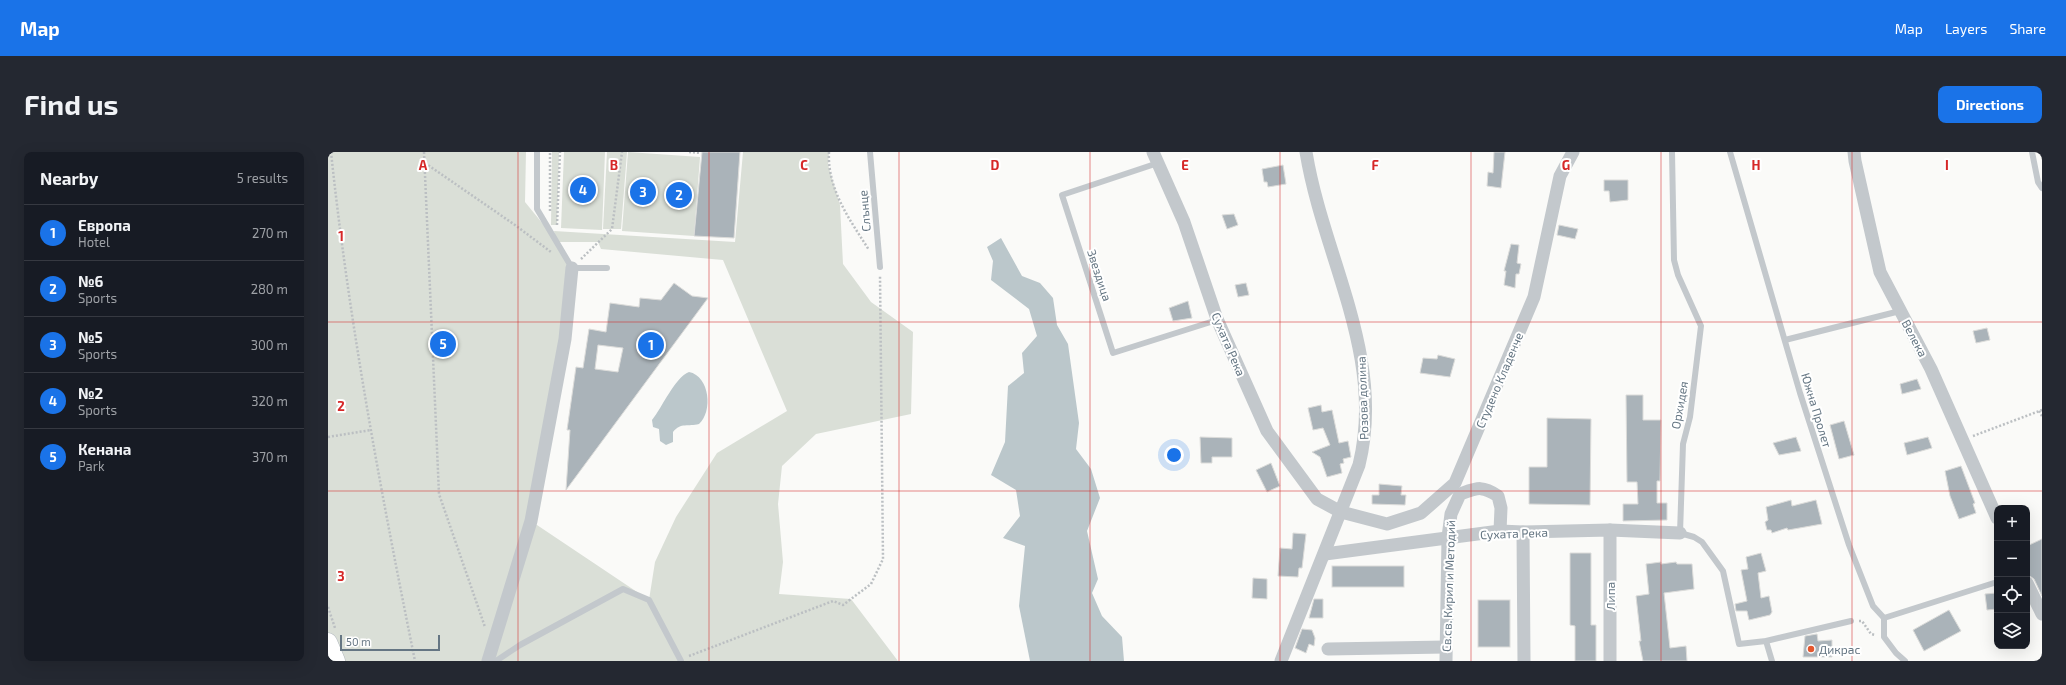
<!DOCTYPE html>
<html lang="en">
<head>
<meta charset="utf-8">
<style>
  body { margin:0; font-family:"Exo 2",sans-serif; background:#242831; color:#f1f3f6 }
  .controls { position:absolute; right:12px; bottom:12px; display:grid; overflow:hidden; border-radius:8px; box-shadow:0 4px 16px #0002 }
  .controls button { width:36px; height:36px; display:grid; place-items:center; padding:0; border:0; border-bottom:1px solid #363941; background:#171b24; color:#f1f3f6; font:20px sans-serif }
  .scale { position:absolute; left:12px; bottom:10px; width:100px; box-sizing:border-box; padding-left:4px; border:2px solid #657683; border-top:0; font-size:11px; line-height:14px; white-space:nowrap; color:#657683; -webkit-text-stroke:3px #fff; paint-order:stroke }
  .you { position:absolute; left:846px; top:303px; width:14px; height:14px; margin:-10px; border:3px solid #fff; border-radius:50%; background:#1a73e8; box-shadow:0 0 0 6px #1a73e833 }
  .badge { display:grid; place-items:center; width:26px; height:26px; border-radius:50%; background:#1a73e8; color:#fff; font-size:13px; font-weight:700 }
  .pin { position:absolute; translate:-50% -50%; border:2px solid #fff; box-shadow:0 1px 4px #0006 }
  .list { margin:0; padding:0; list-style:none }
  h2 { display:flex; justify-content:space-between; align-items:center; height:52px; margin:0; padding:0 16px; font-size:17px }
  h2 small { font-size:13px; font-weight:400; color:#9ea1a6 }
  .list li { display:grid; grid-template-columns:26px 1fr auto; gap:12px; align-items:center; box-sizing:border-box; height:56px; padding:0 16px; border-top:1px solid #363941 }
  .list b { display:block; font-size:15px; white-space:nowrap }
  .list p { margin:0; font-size:13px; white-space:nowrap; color:#9ea1a6 }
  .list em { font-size:13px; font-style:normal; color:#9ea1a6 }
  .icon { flex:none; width:22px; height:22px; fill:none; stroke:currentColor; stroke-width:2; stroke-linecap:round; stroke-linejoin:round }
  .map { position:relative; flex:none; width:1714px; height:509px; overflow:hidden; border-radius:8px }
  header { display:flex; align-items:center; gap:24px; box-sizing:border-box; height:56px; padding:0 20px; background:#1a73e8; color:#fff }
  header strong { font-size:19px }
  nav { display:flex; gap:22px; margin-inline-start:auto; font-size:14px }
  .intro { display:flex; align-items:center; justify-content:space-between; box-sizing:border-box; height:96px; padding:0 24px }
  h1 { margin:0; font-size:28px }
  .button { padding:10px 18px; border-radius:8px; background:#1a73e8; color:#fff; font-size:14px; font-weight:700 }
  main { display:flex; gap:24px; padding:0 24px }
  aside { flex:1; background:#171b24; border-radius:8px; box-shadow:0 4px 16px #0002 }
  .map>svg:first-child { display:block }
  .green { fill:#dadfd7; fill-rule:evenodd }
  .water { fill:#bbc7cb }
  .building { fill:#aab3b9; stroke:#dcdcda; fill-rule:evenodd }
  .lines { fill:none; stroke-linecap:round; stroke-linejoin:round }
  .secondary-casing { stroke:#b3babf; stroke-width:19 }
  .path { stroke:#bbbfc2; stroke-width:2.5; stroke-dasharray:2 2; stroke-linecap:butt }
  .lane { stroke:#c3c8cc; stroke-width:6 }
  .street { stroke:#c3c8cc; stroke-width:13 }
  .secondary { stroke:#fff; stroke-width:18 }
  .grid { fill:none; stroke:#d62828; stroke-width:1; stroke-opacity:0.55 }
  .poi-dot { fill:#e4572e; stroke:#fff; stroke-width:1.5 }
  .labels { text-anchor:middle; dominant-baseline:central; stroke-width:4; stroke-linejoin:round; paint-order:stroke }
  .street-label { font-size:12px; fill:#657683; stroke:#fff }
  .poi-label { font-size:12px; fill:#657683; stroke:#fff; text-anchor:start }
  .grid-label { font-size:13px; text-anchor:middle; font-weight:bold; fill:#d62828; stroke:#fff; stroke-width:4; stroke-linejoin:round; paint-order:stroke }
</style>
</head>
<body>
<header>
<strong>Map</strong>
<nav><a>Map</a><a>Layers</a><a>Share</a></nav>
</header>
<div class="intro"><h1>Find us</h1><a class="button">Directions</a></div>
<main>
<aside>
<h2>Nearby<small>5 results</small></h2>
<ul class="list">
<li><span class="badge">1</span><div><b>Европа</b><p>Hotel</p></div><em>270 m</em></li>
<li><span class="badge">2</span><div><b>№6</b><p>Sports</p></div><em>280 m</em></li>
<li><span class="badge">3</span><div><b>№5</b><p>Sports</p></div><em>300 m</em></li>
<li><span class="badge">4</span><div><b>№2</b><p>Sports</p></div><em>320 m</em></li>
<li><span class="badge">5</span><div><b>Кенана</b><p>Park</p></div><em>370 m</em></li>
</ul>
</aside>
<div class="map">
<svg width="1714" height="509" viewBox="0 0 1714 509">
  <rect width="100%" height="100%" fill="#fafaf8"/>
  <g class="green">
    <path d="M0,0H198L197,50L228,88L226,79L407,90L415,0H501L500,13L512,53L515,112L543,150L585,180L583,262L488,282L454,314L450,352L455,410L451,442L523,447L570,509H0ZM230,90H270L273,97L395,108L459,259L389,301L348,365L327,410L321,448L203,369L244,116Z"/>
    <polygon points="224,0 231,0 229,73 223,73"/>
    <polygon points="236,0 277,0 274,78 233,76"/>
    <polygon points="279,0 299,0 293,77 275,77"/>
    <polygon points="300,0 372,5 366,84 294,79"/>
  </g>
  <g class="water">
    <polygon points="673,86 694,124 712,131 725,146 729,173 740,192 751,271 748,297 763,317 772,346 759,379 770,427 764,441 774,464 794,485 796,509 702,509 691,454 697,394 675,386 692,364 688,338 663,323 677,290 680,234 696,221 694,201 709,184 701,157 663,128 665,109 659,95"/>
    <path d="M361,220C382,224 385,260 371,272C360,275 353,270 345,280V290L338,293L332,289L331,277L325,275L324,268C334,256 347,225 361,220Z"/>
  </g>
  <g class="building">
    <polygon points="374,0 412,0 406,86 366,84"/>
    <polygon points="1166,0 1177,0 1173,36 1159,34 1160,20 1165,21"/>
    <polygon points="955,13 958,32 940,35 939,30 936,30 934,17"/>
    <polygon points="1276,28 1300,28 1300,48 1282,50 1281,39 1276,39"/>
    <polygon points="906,62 910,73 899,77 894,63"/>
    <polygon points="1231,73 1250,77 1247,87 1229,83"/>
    <polygon points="1183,92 1191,93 1189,111 1193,112 1191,122 1188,122 1187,136 1176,133 1178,119 1176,119"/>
    <path d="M346,131L364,144L380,146L238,338L242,278H239L248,215L255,216L261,177L278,180L282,151L311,155L312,146L333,148ZM270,193L295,196L290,220L267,217Z"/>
    <polygon points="918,131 921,143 910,145 907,133"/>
    <polygon points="860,149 864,166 845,169 841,156"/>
    <polygon points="1659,176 1662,188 1648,191 1645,179"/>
    <polygon points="1110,203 1127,207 1122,225 1092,221 1095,206 1109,207"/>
    <polygon points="1589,227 1593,237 1574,242 1572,232"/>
    <polygon points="1298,243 1315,243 1315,268 1333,268 1332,329 1329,329 1329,351 1339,351 1339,368 1295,369 1295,352 1310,352 1309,330 1299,330"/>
    <polygon points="993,253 994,260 1004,258 1011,291 1020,289 1023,305 1015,307 1016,311 1012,312 1014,321 999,325 992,305 984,300 1002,293 995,276 985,278 980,256"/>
    <polygon points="1219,266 1263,267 1262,353 1201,352 1201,315 1219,315"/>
    <polygon points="1516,269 1526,303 1511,307 1502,273"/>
    <polygon points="872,285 904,286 904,305 884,305 884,311 873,311"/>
    <polygon points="1468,285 1473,299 1451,303 1445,291"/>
    <polygon points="1600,285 1604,296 1579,303 1576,291"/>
    <polygon points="943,311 952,334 939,340 928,318"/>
    <polygon points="1633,314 1647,351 1645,352 1648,361 1631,367 1622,344 1617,319"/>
    <polygon points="1051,332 1074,334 1073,343 1078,343 1077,353 1044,352 1044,343 1051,343"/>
    <polygon points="1463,348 1464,354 1488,348 1494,372 1460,378 1459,376 1444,381 1443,378 1439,378 1437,370 1440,368 1438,355"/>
    <polygon points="965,381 978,382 974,416 971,416 970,425 950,424 952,396 964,397"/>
    <polygon points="1714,387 1714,444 1706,427 1699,422 1699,394"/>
    <polygon points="1242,401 1263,401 1263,473 1268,473 1268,509 1247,509 1247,474 1242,473"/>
    <polygon points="1433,401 1438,419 1430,421 1433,446 1441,444 1444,460 1442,463 1421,468 1419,459 1408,459 1407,452 1419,449 1413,418 1420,417 1418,405"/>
    <polygon points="1333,410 1333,412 1348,410 1349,412 1364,412 1366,437 1336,441 1342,496 1358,494 1359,509 1315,509 1311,489 1313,489 1308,444 1321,442 1318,412"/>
    <rect x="1004" y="414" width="72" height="21"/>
    <polygon points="925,426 939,427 939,447 924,446"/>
    <polygon points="1669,441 1669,457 1659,458 1657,442"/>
    <polygon points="986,447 995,447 995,466 981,466"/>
    <rect x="1150" y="448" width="32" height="47"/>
    <polygon points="1621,458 1633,479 1596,499 1585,478"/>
    <polygon points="974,477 984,478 987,486 986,494 981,492 978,501 967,496"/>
    <polygon points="1489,482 1490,489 1504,488 1504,505 1475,505 1477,484"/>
  </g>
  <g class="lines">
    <defs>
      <polyline id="secondary" points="0,490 8,509"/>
    </defs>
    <use href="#secondary" class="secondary-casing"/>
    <g class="path">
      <path d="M3,0C21,171 53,341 87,509"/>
      <polyline points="96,0 111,342 157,475"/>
      <polyline points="361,0 373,1"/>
      <path d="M501,0C499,37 522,68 541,98"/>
      <polyline points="97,11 187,73 223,100"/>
      <polyline points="222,59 222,0"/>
      <polyline points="229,73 232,0"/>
      <polyline points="253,107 284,77 294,0"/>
      <polyline points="1711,259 1714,264"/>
      <polyline points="1645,284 1714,258"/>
      <polyline points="0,285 43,278"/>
      <polyline points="0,455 7,476"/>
      <polyline points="1531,469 1534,469 1543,482 1547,483"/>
      <polyline points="361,504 505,449 515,453 543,432 555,407 552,123"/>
    </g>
    <g class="lane">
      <polyline points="209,0 209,57 244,116 279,116"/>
      <polyline points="542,0 552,115"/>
      <polyline points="1344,0 1346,108 1350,123 1373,174 1362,265 1355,292 1352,381 1366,385 1374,390 1395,419 1411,492 1438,489 1523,469"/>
      <polyline points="1402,0 1472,241 1521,393 1545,454 1556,466 1556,485 1568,501 1577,509"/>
      <polyline points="1704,0 1710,30 1714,36"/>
      <polyline points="830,11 734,43 785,201 889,168"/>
      <polyline points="1457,188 1572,159"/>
      <polyline points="1556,466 1669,430"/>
      <polyline points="1438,489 1444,509"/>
      <polyline points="168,509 192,493 295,437 321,448 353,509"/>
    </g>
    <g class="street">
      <polyline points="825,0 856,70 889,167 939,279 989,347 1013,360 1059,372 1093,361 1127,331 1206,145 1232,24 1245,0"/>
      <polyline points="1526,0 1527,9 1552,120 1603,217 1669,366"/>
      <polyline points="1282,378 1282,509"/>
      <polyline points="1195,380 1196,509"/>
      <polyline points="997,402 1172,379 1195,380 1282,378 1352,381"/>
      <polyline points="1699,431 1714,462"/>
      <polyline points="1000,497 1118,495"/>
      <polyline points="160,509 203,369 237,187 244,116"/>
      <path d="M953,509L1031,313C1058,204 995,105 978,0"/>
      <path d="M1118,509L1120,385L1123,362L1132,342C1149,336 1154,333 1170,344L1173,356L1172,379"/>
    </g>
    <use href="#secondary" class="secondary"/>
  </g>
  <path class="grid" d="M190,0V509M381,0V509M571,0V509M762,0V509M952,0V509M1143,0V509M1333,0V509M1524,0V509M0,170H1714M0,339H1714"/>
  <circle class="poi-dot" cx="1483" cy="497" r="4"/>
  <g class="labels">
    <g class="street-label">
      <text transform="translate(536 59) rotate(-95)">Слънце</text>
      <text transform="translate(772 123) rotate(72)">Звездица</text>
      <text transform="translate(1587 186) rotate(62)">Велека</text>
      <text transform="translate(901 192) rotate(67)">Сухата Река</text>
      <text transform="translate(1171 228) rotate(-67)">Студено Кладенче</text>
      <text transform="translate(1034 246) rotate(-92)">Розова долина</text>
      <text transform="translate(1351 253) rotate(-80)">Орхидея</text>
      <text transform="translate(1489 258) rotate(73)">Южна Пролет</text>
      <text transform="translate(1186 381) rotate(-2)">Сухата Река</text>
      <text transform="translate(1120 434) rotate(-88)">Св.св. Кирил и Методий</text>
      <text transform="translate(1282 444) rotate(-90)">Липа</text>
    </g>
    <g class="poi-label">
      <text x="1491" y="497">Дикрас</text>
    </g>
  </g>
  <g class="grid-label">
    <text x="95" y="18">A</text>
    <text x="286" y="18">B</text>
    <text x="476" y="18">C</text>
    <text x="667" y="18">D</text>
    <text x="857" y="18">E</text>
    <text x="1047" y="18">F</text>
    <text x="1238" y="18">G</text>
    <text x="1428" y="18">H</text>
    <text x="1619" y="18">I</text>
    <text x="13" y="89">1</text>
    <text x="13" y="259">2</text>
    <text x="13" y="429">3</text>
  </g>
</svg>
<div class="controls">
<button>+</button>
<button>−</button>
<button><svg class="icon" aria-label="locate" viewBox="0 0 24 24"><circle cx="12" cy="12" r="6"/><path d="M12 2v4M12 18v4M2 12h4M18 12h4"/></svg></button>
<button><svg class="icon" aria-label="layers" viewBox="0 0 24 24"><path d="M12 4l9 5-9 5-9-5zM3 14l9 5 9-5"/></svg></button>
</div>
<div class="scale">50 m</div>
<div class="you"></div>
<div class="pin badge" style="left:323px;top:193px">1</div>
<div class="pin badge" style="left:351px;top:43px">2</div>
<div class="pin badge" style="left:315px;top:40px">3</div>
<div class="pin badge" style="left:255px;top:38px">4</div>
<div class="pin badge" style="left:115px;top:192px">5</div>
</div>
</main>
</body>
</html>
